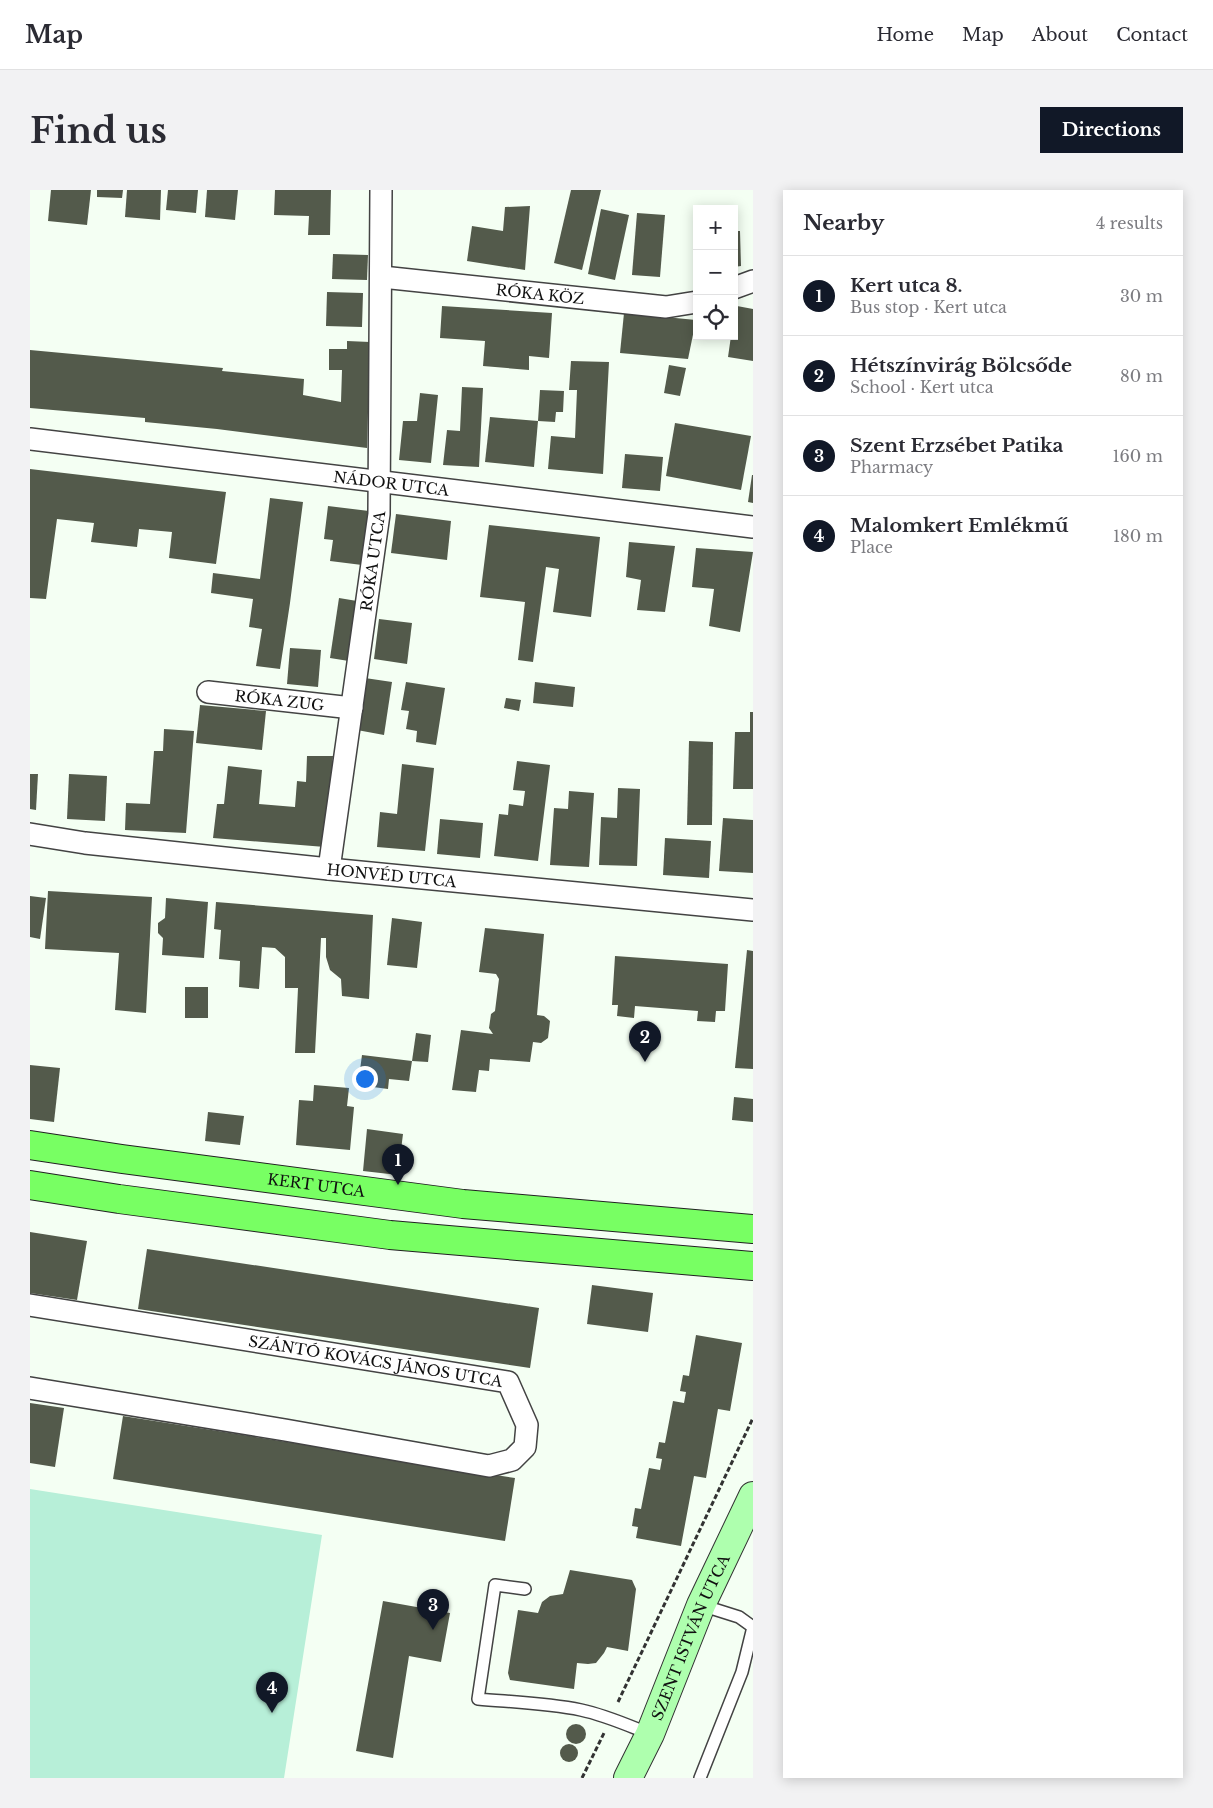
<!DOCTYPE html>
<html lang="en">
<head>
<meta charset="utf-8">
<style>
  body { margin:0; font-family:"Libre Baskerville",serif; background:#f2f2f3; color:#2b2b33 }
  .controls { position:absolute; right:15px; top:15px; display:grid; overflow:hidden; border-radius:0px; box-shadow:0 2px 12px #0003 }
  .controls button { width:45px; height:45px; display:grid; place-items:center; padding:0; border:0; border-bottom:1px solid #e1e1e2; background:#fff; color:#2b2b33; font:25px sans-serif }
  .you { position:absolute; left:334px; top:888px; width:18px; height:18px; margin:-12px; border:4px solid #fff; border-radius:50%; background:#1a73e8; box-shadow:0 0 0 8px #1a73e833 }
  .badge { display:grid; place-items:center; width:32px; height:32px; border-radius:50%; background:#111827; color:#fff; font-size:16px; font-weight:700 }
  .pin { position:absolute; translate:-50% -41px; filter:drop-shadow(0 1px 2px #0008) }
  .pin::after { content:''; position:absolute; top:26px; width:18px; height:15px; background:inherit; clip-path:polygon(0 0,100% 0,50% 100%) }
  .list { margin:0; padding:0; list-style:none }
  h2 { display:flex; justify-content:space-between; align-items:center; height:65px; margin:0; padding:0 20px; font-size:21px }
  h2 small { font-size:16px; font-weight:400; color:#7c7c81 }
  .list li { display:grid; grid-template-columns:32px 1fr auto; gap:15px; align-items:center; box-sizing:border-box; height:80px; padding:0 20px; border-top:1px solid #e1e1e2 }
  .list b { display:block; font-size:19px; white-space:nowrap }
  .list p { margin:0; font-size:16px; white-space:nowrap; color:#7c7c81 }
  .list em { font-size:16px; font-style:normal; color:#7c7c81 }
  .icon { flex:none; width:28px; height:28px; fill:none; stroke:currentColor; stroke-width:2; stroke-linecap:round; stroke-linejoin:round }
  .map { position:relative; flex:none; width:723px; height:1588px; overflow:hidden; border-radius:0px }
  header { display:flex; align-items:center; gap:30px; box-sizing:border-box; height:70px; padding:0 25px; background:#fff; border-bottom:1px solid #e1e1e2 }
  header strong { font-size:24px }
  nav { display:flex; gap:28px; margin-inline-start:auto; font-size:18px }
  .intro { display:flex; align-items:center; justify-content:space-between; box-sizing:border-box; height:120px; padding:0 30px }
  h1 { margin:0; font-size:35px }
  .button { padding:12px 22px; border-radius:0px; background:#111827; color:#fff; font-size:18px; font-weight:700 }
  main { display:flex; gap:30px; padding:0 30px }
  aside { flex:1; background:#fff; border-radius:0px; box-shadow:0 2px 12px #0003 }
  .map>svg:first-child { display:block }
  .green { fill:#b7efd8 }
  .building { fill:#535a4b }
  .lines { fill:none; stroke-linecap:round; stroke-linejoin:round }
  .service-casing { stroke:#434343; stroke-width:14 }
  .minor-casing { stroke:#434343; stroke-width:24 }
  .secondary-casing { stroke:#323232; stroke-width:30 }
  .primary-casing { stroke:#212121; stroke-width:30 }
  .path { stroke:#323232; stroke-width:3; stroke-dasharray:5 2.5; stroke-linecap:butt }
  .service { stroke:#fff; stroke-width:11 }
  .minor { stroke:#fff; stroke-width:21 }
  .secondary { stroke:#aeffae; stroke-width:28 }
  .primary { stroke:#78ff63; stroke-width:28 }
  .labels { text-anchor:middle; dominant-baseline:central; stroke-width:5; stroke-linejoin:round; paint-order:stroke }
  .street-label { font-size:15px; fill:#101010; stroke:#fff }
</style>
</head>
<body>
<header>
<strong>Map</strong>
<nav><a>Home</a><a>Map</a><a>About</a><a>Contact</a></nav>
</header>
<div class="intro"><h1>Find us</h1><a class="button">Directions</a></div>
<main>
<div class="map">
<svg width="723" height="1588" viewBox="0 0 723 1588">
  <rect width="100%" height="100%" fill="#f4fff3"/>
  <polygon class="green" points="0,1299 292,1345 254,1588 0,1588"/>
  <g class="building">
    <polygon points="21,0 61,0 57,35 18,31"/>
    <polygon points="67,0 93,0 92,8 67,7"/>
    <polygon points="97,0 131,0 130,30 95,27"/>
    <polygon points="138,0 168,0 166,23 136,20"/>
    <polygon points="177,0 208,0 205,30 175,27"/>
    <polygon points="245,0 301,0 300,45 278,45 279,26 244,25"/>
    <polygon points="541,0 571,0 552,80 524,73"/>
    <polygon points="500,16 495,80 437,71 442,36 473,41 475,17"/>
    <polygon points="571,19 599,25 585,90 558,84"/>
    <polygon points="607,23 635,25 630,87 602,85"/>
    <polygon points="704,41 710,41 711,76 704,77"/>
    <polygon points="303,64 338,65 337,90 302,89"/>
    <polygon points="297,102 333,103 332,137 296,136"/>
    <polygon points="412,116 522,123 519,168 499,166 499,180 453,176 455,151 410,148"/>
    <polygon points="707,116 723,119 723,171 698,167 701,146 704,146 704,131"/>
    <polygon points="594,123 666,130 658,169 590,163"/>
    <polygon points="317,151 340,152 337,258 187,239 115,232 115,228 0,218 0,160 193,178 192,181 274,189 273,205 311,212 312,180 299,180 299,159 317,159"/>
    <polygon points="541,171 579,172 573,284 518,279 521,246 545,248 547,200 539,200"/>
    <polygon points="639,175 656,178 650,206 634,203"/>
    <polygon points="432,197 453,198 449,277 413,275 417,240 430,241"/>
    <polygon points="510,200 534,201 533,222 526,222 525,232 508,231"/>
    <polygon points="390,203 408,205 401,273 369,270 373,231 387,231"/>
    <polygon points="460,227 508,231 504,277 455,272"/>
    <polygon points="645,233 721,246 711,300 636,286"/>
    <polygon points="595,264 633,267 630,301 592,298"/>
    <polygon points="0,279 196,302 186,374 139,368 142,342 109,339 107,357 61,352 64,333 27,329 16,409 0,408"/>
    <polygon points="722,285 723,285 723,313 718,312"/>
    <polygon points="240,308 273,312 260,413 250,479 226,476 232,439 219,437 223,409 181,403 183,383 230,389"/>
    <polygon points="298,316 339,321 332,375 300,371 303,350 294,349"/>
    <polygon points="366,324 421,331 417,370 361,363"/>
    <polygon points="459,335 570,347 561,427 523,422 529,379 516,377 503,472 488,470 495,412 450,407"/>
    <polygon points="599,352 645,356 635,422 607,420 611,390 596,387"/>
    <polygon points="666,358 723,362 710,442 679,436 684,399 662,397"/>
    <polygon points="309,408 333,412 325,472 300,468"/>
    <polygon points="349,429 382,433 377,474 344,469"/>
    <polygon points="260,458 291,460 288,497 257,494"/>
    <polygon points="335,488 362,492 354,545 327,540"/>
    <polygon points="376,492 415,498 406,555 386,552 387,541 376,539 379,521 371,520"/>
    <polygon points="505,492 545,497 543,517 503,513"/>
    <polygon points="476,508 491,510 489,521 474,518"/>
    <polygon points="170,515 236,521 232,560 166,553"/>
    <polygon points="720,522 723,522 723,599 703,599 705,542 720,542"/>
    <polygon points="134,539 164,541 156,643 95,640 96,613 120,614 124,561 133,561"/>
    <polygon points="659,551 683,552 682,635 657,635"/>
    <polygon points="277,566 303,566 295,657 183,648 187,614 194,614 198,576 232,580 229,614 265,617 267,591 276,592"/>
    <polygon points="487,571 520,575 508,671 464,666 469,624 478,625 479,614 493,616 495,601 483,600"/>
    <polygon points="372,574 404,578 395,661 347,657 350,622 367,624"/>
    <polygon points="0,584 8,584 6,620 0,619"/>
    <polygon points="39,584 77,586 75,631 37,629"/>
    <polygon points="588,598 610,599 607,676 569,675 571,627 587,628"/>
    <polygon points="539,601 564,603 559,677 520,675 524,618 538,619"/>
    <polygon points="693,628 723,630 723,683 689,681"/>
    <polygon points="410,629 453,633 450,668 407,664"/>
    <polygon points="635,648 681,651 679,688 633,685"/>
    <polygon points="18,701 122,707 116,823 85,820 89,763 15,759"/>
    <polygon points="0,706 16,708 10,749 0,747"/>
    <polygon points="136,708 178,712 174,768 132,765 133,748 128,743 128,733 135,728"/>
    <polygon points="186,712 343,725 339,809 312,806 311,789 300,780 296,767 296,748 291,748 285,863 265,863 268,798 255,798 255,767 245,758 232,757 229,799 209,797 210,771 189,769 191,740 184,739"/>
    <polygon points="362,728 392,732 387,778 357,775"/>
    <polygon points="455,738 514,744 507,825 514,826 520,831 518,848 511,853 503,852 500,872 460,869 459,881 449,880 446,902 422,900 431,840 463,844 459,838 461,824 465,821 469,789 466,784 449,782"/>
    <polygon points="717,760 723,761 723,879 705,878"/>
    <polygon points="585,766 698,774 695,821 686,821 685,832 667,831 668,821 605,816 604,828 587,826 588,815 582,815"/>
    <rect x="155" y="797" width="23" height="31"/>
    <polygon points="386,843 401,845 398,872 382,871"/>
    <polygon points="332,865 382,871 379,891 359,889 358,899 328,895"/>
    <polygon points="0,875 30,878 24,932 0,929"/>
    <polygon points="284,895 319,898 317,916 324,917 320,960 266,955 269,910 283,911"/>
    <polygon points="704,907 723,909 723,932 702,930"/>
    <polygon points="178,922 214,926 210,955 175,951"/>
    <polygon points="337,939 373,944 368,985 333,981"/>
    <polygon points="0,1042 57,1051 47,1110 0,1103"/>
    <polygon points="117,1059 509,1118 500,1178 108,1119"/>
    <polygon points="562,1095 623,1103 618,1142 557,1134"/>
    <polygon points="666,1145 712,1153 700,1221 688,1219 676,1288 664,1286 651,1356 606,1348 608,1337 602,1336 605,1318 611,1319 619,1278 630,1280 632,1269 626,1268 629,1252 635,1253 643,1211 654,1213 656,1202 650,1201 653,1185 659,1186"/>
    <polygon points="0,1213 34,1218 25,1277 0,1273"/>
    <polygon points="93,1226 485,1288 475,1351 83,1289"/>
    <polygon points="540,1380 602,1390 606,1399 598,1461 577,1457 574,1463 566,1473 558,1474 547,1473 544,1499 480,1490 478,1483 488,1420 508,1423 512,1412 520,1406 533,1404"/>
    <polygon points="353,1411 420,1423 411,1472 379,1466 363,1568 326,1561"/>
    <circle cx="546" cy="1544" r="10"/>
    <circle cx="539" cy="1563" r="9"/>
  </g>
  <g class="lines">
    <defs>
      <g id="service">
        <path d="M495,1399L465,1395L448,1509C482,1512 517,1513 551,1520C575,1525 597,1535 620,1544"/>
        <polyline points="670,1588 712,1482 723,1437 709,1427 671,1415"/>
      </g>
      <g id="minor">
        <path id="s1" d="M352,87L636,117L667,112"/>
        <polyline points="704,98 723,91"/>
        <path id="s2" d="M0,249L723,337"/>
        <path id="s3" d="M178,502L322,518"/>
        <path id="s4" d="M0,644L55,653L299,679L723,720"/>
        <path id="s5" d="M299,679L349,324L351,0"/>
        <path id="s6" d="M0,1115L478,1192L497,1235L495,1257L482,1270L459,1276L255,1240L0,1198"/>
      </g>
      <g id="secondary">
        <path id="s7" d="M598,1588L620,1544L671,1415L723,1306"/>
      </g>
      <g id="primary">
        <path id="s8" d="M0,955L92,969L433,1014L723,1039"/>
        <polyline points="0,995 89,1009 360,1045 723,1076"/>
      </g>
    </defs>
    <use href="#service" class="service-casing"/>
    <use href="#minor" class="minor-casing"/>
    <use href="#secondary" class="secondary-casing"/>
    <use href="#primary" class="primary-casing"/>
    <g class="path">
      <polyline points="588,1512 723,1228"/>
      <polyline points="552,1588 574,1543"/>
    </g>
    <use href="#service" class="service"/>
    <use href="#minor" class="minor"/>
    <use href="#secondary" class="secondary"/>
    <use href="#primary" class="primary"/>
  </g>
  <g class="labels">
    <g class="street-label">
      <text stroke="none"><textPath href="#s1" startOffset="159">RÓKA KÖZ</textPath></text>
      <text stroke="none"><textPath href="#s2" startOffset="364">NÁDOR UTCA</textPath></text>
      <text stroke="none"><textPath href="#s5" startOffset="311">RÓKA UTCA</textPath></text>
      <text stroke="none"><textPath href="#s3" startOffset="72">RÓKA ZUG</textPath></text>
      <text stroke="none"><textPath href="#s4" startOffset="364">HONVÉD UTCA</textPath></text>
      <text stroke="none"><textPath href="#s8" startOffset="289">KERT UTCA</textPath></text>
      <text stroke="none"><textPath href="#s6" startOffset="350">SZÁNTÓ KOVÁCS JÁNOS UTCA</textPath></text>
      <text stroke="none"><textPath href="#s7" startOffset="154">SZENT ISTVÁN UTCA</textPath></text>
    </g>
  </g>
</svg>
<div class="controls">
<button>+</button>
<button>−</button>
<button><svg class="icon" aria-label="locate" viewBox="0 0 24 24"><circle cx="12" cy="12" r="6"/><path d="M12 2v4M12 18v4M2 12h4M18 12h4"/></svg></button>
</div>
<div class="you"></div>
<div class="pin badge" style="left:368px;top:995px">1</div>
<div class="pin badge" style="left:615px;top:872px">2</div>
<div class="pin badge" style="left:403px;top:1440px">3</div>
<div class="pin badge" style="left:242px;top:1523px">4</div>
</div>
<aside>
<h2>Nearby<small>4 results</small></h2>
<ul class="list">
<li><span class="badge">1</span><div><b>Kert utca 8.</b><p>Bus stop · Kert utca</p></div><em>30 m</em></li>
<li><span class="badge">2</span><div><b>Hétszínvirág Bölcsőde</b><p>School · Kert utca</p></div><em>80 m</em></li>
<li><span class="badge">3</span><div><b>Szent Erzsébet Patika</b><p>Pharmacy</p></div><em>160 m</em></li>
<li><span class="badge">4</span><div><b>Malomkert Emlékmű</b><p>Place</p></div><em>180 m</em></li>
</ul>
</aside>
</main>
</body>
</html>
